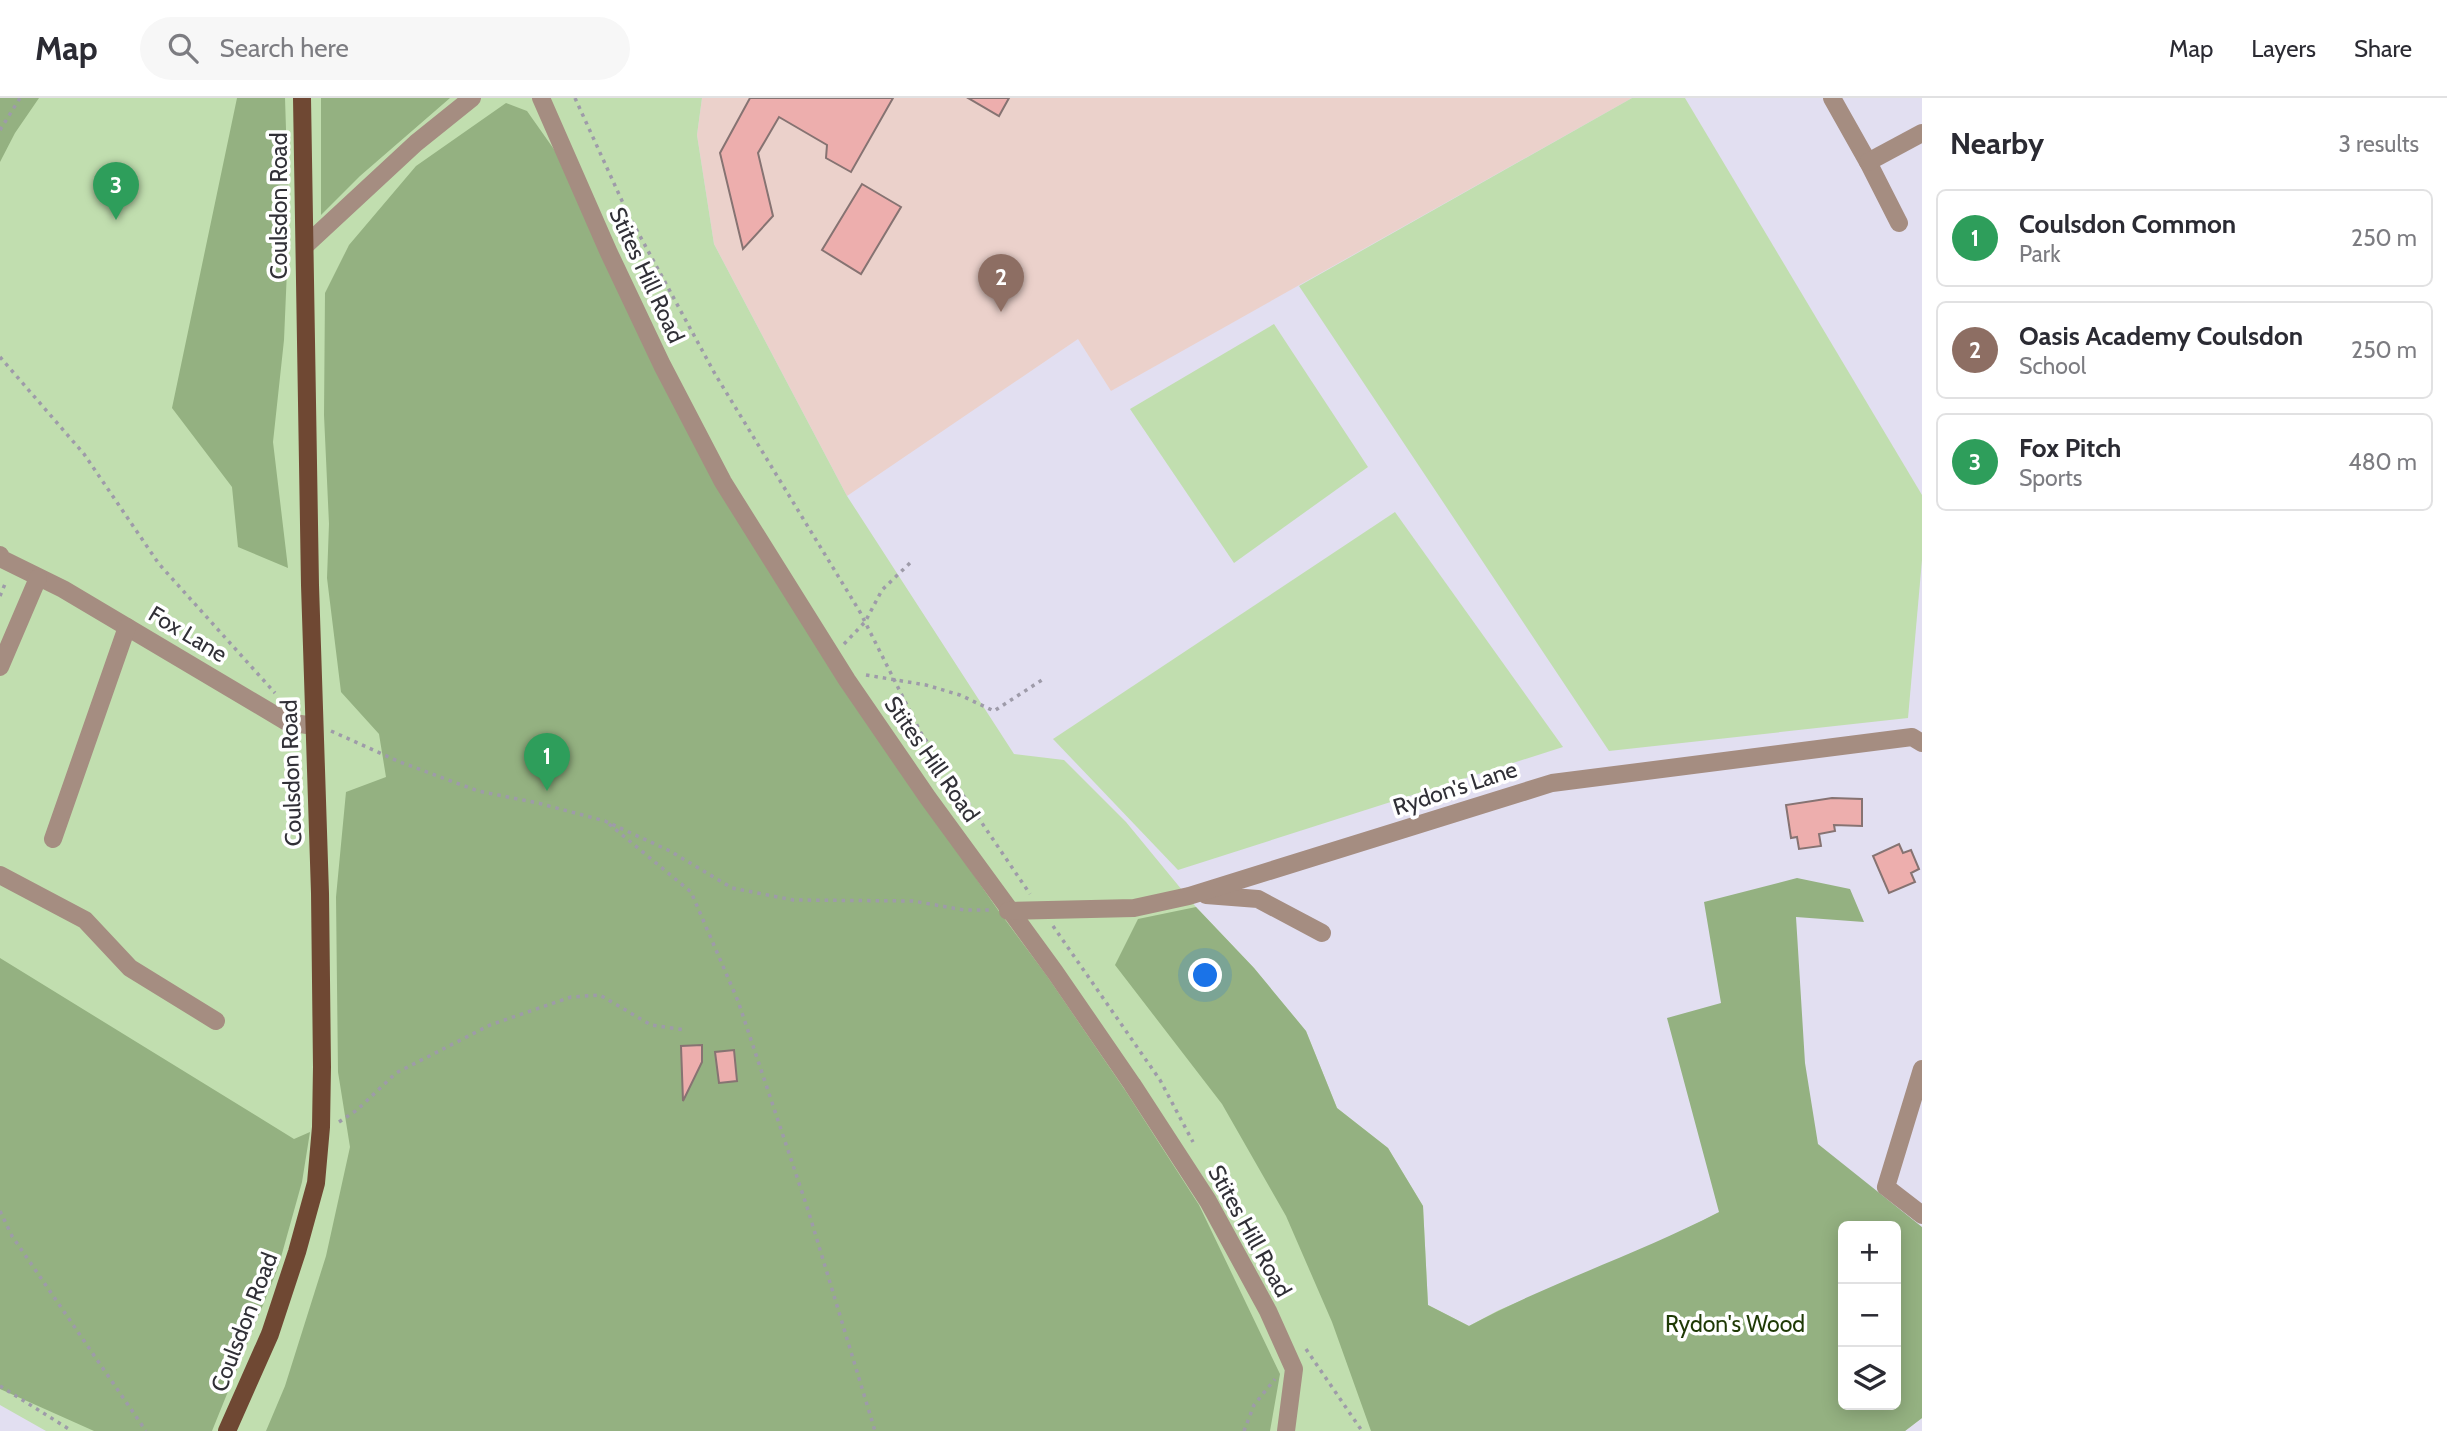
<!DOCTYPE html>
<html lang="en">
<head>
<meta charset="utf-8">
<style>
  body { margin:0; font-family:Cabin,sans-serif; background:#f7f7f7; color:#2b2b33 }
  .controls { position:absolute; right:21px; bottom:21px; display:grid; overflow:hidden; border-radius:10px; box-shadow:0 4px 18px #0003 }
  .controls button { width:63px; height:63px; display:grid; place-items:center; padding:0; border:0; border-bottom:2px solid #e1e1e2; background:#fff; color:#2b2b33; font:35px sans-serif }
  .you { position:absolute; left:1206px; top:878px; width:24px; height:24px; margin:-18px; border:5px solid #fff; border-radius:50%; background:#1a73e8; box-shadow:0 0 0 10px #1a73e833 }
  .badge { display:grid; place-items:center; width:46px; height:46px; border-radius:50%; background:#db2777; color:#fff; font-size:23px; font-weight:700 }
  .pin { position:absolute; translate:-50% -58px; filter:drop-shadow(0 2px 4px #0008) }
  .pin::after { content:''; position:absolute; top:37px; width:24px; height:21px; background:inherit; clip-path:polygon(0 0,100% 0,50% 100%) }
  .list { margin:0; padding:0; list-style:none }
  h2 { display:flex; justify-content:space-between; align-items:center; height:91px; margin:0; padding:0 28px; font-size:30px }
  h2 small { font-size:23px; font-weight:400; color:#7c7c81 }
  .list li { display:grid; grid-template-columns:46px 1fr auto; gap:21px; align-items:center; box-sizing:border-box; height:98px; margin:0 14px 14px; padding:0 14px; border:2px solid #e1e1e2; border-radius:10px }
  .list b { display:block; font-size:26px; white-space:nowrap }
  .list p { margin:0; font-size:23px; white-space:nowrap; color:#7c7c81 }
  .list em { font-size:23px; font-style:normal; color:#7c7c81 }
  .icon { flex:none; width:38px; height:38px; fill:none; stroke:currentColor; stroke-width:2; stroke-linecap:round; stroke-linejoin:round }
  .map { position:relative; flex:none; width:1922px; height:1333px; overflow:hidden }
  header { display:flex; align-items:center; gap:42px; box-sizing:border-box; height:98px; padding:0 35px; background:#fff; border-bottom:2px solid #e1e1e2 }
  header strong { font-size:33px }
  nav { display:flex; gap:38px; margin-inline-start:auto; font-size:24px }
  .search { width:490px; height:63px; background:#f7f7f7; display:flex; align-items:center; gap:18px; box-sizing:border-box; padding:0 24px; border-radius:38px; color:#7c7c81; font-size:26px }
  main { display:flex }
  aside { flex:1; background:#fff }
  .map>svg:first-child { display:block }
  .education { fill:#ebd1cb }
  .green { fill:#c1deaf; fill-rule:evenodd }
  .forest { fill:#94b181; fill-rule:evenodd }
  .building { fill:#edaead; stroke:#867372; stroke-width:2 }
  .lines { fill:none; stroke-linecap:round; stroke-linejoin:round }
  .path { stroke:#9e9ba9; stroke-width:3.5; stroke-dasharray:3.5 5; stroke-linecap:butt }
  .minor { stroke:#a58d81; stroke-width:18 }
  .major { stroke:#6f4833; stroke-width:18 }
  .labels { text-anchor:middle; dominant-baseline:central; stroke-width:7; stroke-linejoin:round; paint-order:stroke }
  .street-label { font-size:23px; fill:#313037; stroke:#fff }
  .park-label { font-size:23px; fill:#1e3905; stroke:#fff }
</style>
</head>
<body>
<header>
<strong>Map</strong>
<div class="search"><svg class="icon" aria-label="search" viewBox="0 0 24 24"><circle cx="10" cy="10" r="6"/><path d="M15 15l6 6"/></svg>Search here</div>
<nav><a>Map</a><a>Layers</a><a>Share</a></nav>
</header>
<main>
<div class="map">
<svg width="1922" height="1333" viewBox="0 0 1922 1333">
  <rect width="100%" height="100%" fill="#e2dff1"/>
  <polygon class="education" points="702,0 1632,0 1111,293 1078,241 847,398 714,146 697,37"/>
  <g class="green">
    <path d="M0,0H702L697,37L714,146L847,398L1014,656L1064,662L1126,724L1196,809L1254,870L1306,933L1337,1010L1388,1050L1423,1108L1428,1207L1469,1228L1499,1212L1653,1147L1720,1114L1922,1129V1320L1905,1333H46L0,1307ZM1843,1128H1896V1307H1843Z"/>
    <polygon points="1632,0 1685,0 1922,397 1922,462 1908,620 1609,653 1299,188"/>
    <polygon points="1274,226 1368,369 1234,465 1130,311"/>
    <polygon points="1395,414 1563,649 1178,772 1053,641"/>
  </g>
  <g class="forest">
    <polygon points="0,0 39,0 15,35 0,64"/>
    <polygon points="237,0 285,0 289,125 284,242 273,344 288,470 238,449 232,389 172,310"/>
    <polygon points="321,0 450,0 360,78 321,117"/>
    <polygon points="506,5 527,13 558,57 657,270 923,704 998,812 1047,878 1125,992 1199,1107 1280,1276 1270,1333 266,1333 285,1288 326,1158 350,1049 338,974 336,799 346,694 386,679 379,636 341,594 327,480 329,426 324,317 325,195 349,147 416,68"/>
    <path d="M1797,780L1850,791L1864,824L1796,819L1805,965L1818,1046L1922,1129V1320L1905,1333H1371L1332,1224L1286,1118L1222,1006L1115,867L1138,821L1196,809L1254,870L1306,933L1337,1010L1388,1050L1423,1108L1428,1207L1469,1228C1549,1185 1638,1156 1719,1114L1667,920L1721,905L1704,804ZM1843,1128H1896V1307H1843Z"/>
    <polygon points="0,860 294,1041 310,1034 302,1084 278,1170 212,1333 94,1333 0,1291"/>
  </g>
  <g class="building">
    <polygon points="750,0 893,0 851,74 826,60 827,47 779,19 758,55 773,118 743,151 720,55"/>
    <polygon points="968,0 1009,0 999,18"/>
    <polygon points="862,86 901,109 861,176 822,152"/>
    <polygon points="1832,700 1862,701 1862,728 1834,727 1835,733 1819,736 1821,748 1799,751 1797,739 1791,740 1786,707"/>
    <polygon points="1899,746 1903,755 1911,752 1919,771 1911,775 1915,784 1889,795 1873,758"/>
    <polygon points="702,947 702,964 683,1003 681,948"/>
    <polygon points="734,952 737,983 719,985 715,954"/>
  </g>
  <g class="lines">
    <g class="path">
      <polyline points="575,0 628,116 715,276 860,514 921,635 1030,796"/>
      <polyline points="0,32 20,0"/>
      <polyline points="0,259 84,356 159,466 275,595"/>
      <polyline points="0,498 5,486"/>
      <polyline points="844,546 865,524 882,492 911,464"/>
      <polyline points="866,577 926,587 960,597 994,613 1045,580"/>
      <polyline points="331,633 400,664 478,693 538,705 605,723 670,753 732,790 793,802 913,803 964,812 989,812"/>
      <polyline points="609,726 691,794 738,903 808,1112 875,1333"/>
      <polyline points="1053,828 1160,982 1193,1044"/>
      <polyline points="339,1024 357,1012 396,975 490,927 571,899 600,897 651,927 686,932"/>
      <polyline points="0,1113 12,1138 146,1333"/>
      <polyline points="1306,1251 1362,1333"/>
      <polyline points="0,1288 72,1333"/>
      <polyline points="1244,1333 1254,1307 1275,1281"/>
    </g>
    <g class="minor">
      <polyline points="541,0 609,155 662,267 723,384 847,582 928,700 1055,874 1132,986 1208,1103 1268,1213 1294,1271 1286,1333"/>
      <polyline points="1832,0 1868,64 1899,125"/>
      <polyline points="1868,64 1922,35"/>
      <polyline points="306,147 416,45 472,0"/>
      <polyline points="0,457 2,461 63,491 287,624 314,628"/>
      <polyline points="0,569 38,480"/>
      <polyline points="53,741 127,529"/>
      <polyline points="0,777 85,822 130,870 216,923"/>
      <polyline points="1206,797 1258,801 1322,835"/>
      <polyline points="1008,813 1134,810 1189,798 1552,685 1912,639 1922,645"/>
      <polyline points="1922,971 1886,1089 1922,1117"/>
    </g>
    <polyline class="major" points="227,1333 270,1236 297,1154 316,1085 321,1029 322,969 320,795 310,487 302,0"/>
  </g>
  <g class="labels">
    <g class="street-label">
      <text transform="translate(279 108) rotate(-90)">Coulsdon Road</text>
      <text transform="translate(647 177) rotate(65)">Stites Hill Road</text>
      <text transform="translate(188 536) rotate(31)">Fox Lane</text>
      <text transform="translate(932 661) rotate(55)">Stites Hill Road</text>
      <text transform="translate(291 675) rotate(-92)">Coulsdon Road</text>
      <text transform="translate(1455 690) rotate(-18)">Rydon's Lane</text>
      <text transform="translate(1250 1133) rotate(61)">Stites Hill Road</text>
      <text transform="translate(244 1224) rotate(-69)">Coulsdon Road</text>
    </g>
    <g class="park-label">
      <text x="1735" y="1226">Rydon's Wood</text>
    </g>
  </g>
</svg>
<div class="controls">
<button>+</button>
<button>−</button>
<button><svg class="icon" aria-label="layers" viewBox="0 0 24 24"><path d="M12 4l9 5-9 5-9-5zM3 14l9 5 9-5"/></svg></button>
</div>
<div class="you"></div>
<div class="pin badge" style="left:547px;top:693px;background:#2e9e5b">1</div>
<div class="pin badge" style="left:1001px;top:214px;background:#8d6e63">2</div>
<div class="pin badge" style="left:116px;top:122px;background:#2e9e5b">3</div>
</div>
<aside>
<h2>Nearby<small>3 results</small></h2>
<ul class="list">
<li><span class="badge" style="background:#2e9e5b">1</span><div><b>Coulsdon Common</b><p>Park</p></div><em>250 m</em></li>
<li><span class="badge" style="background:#8d6e63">2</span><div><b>Oasis Academy Coulsdon</b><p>School</p></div><em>250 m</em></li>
<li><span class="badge" style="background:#2e9e5b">3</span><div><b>Fox Pitch</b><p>Sports</p></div><em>480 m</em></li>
</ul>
</aside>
</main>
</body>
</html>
